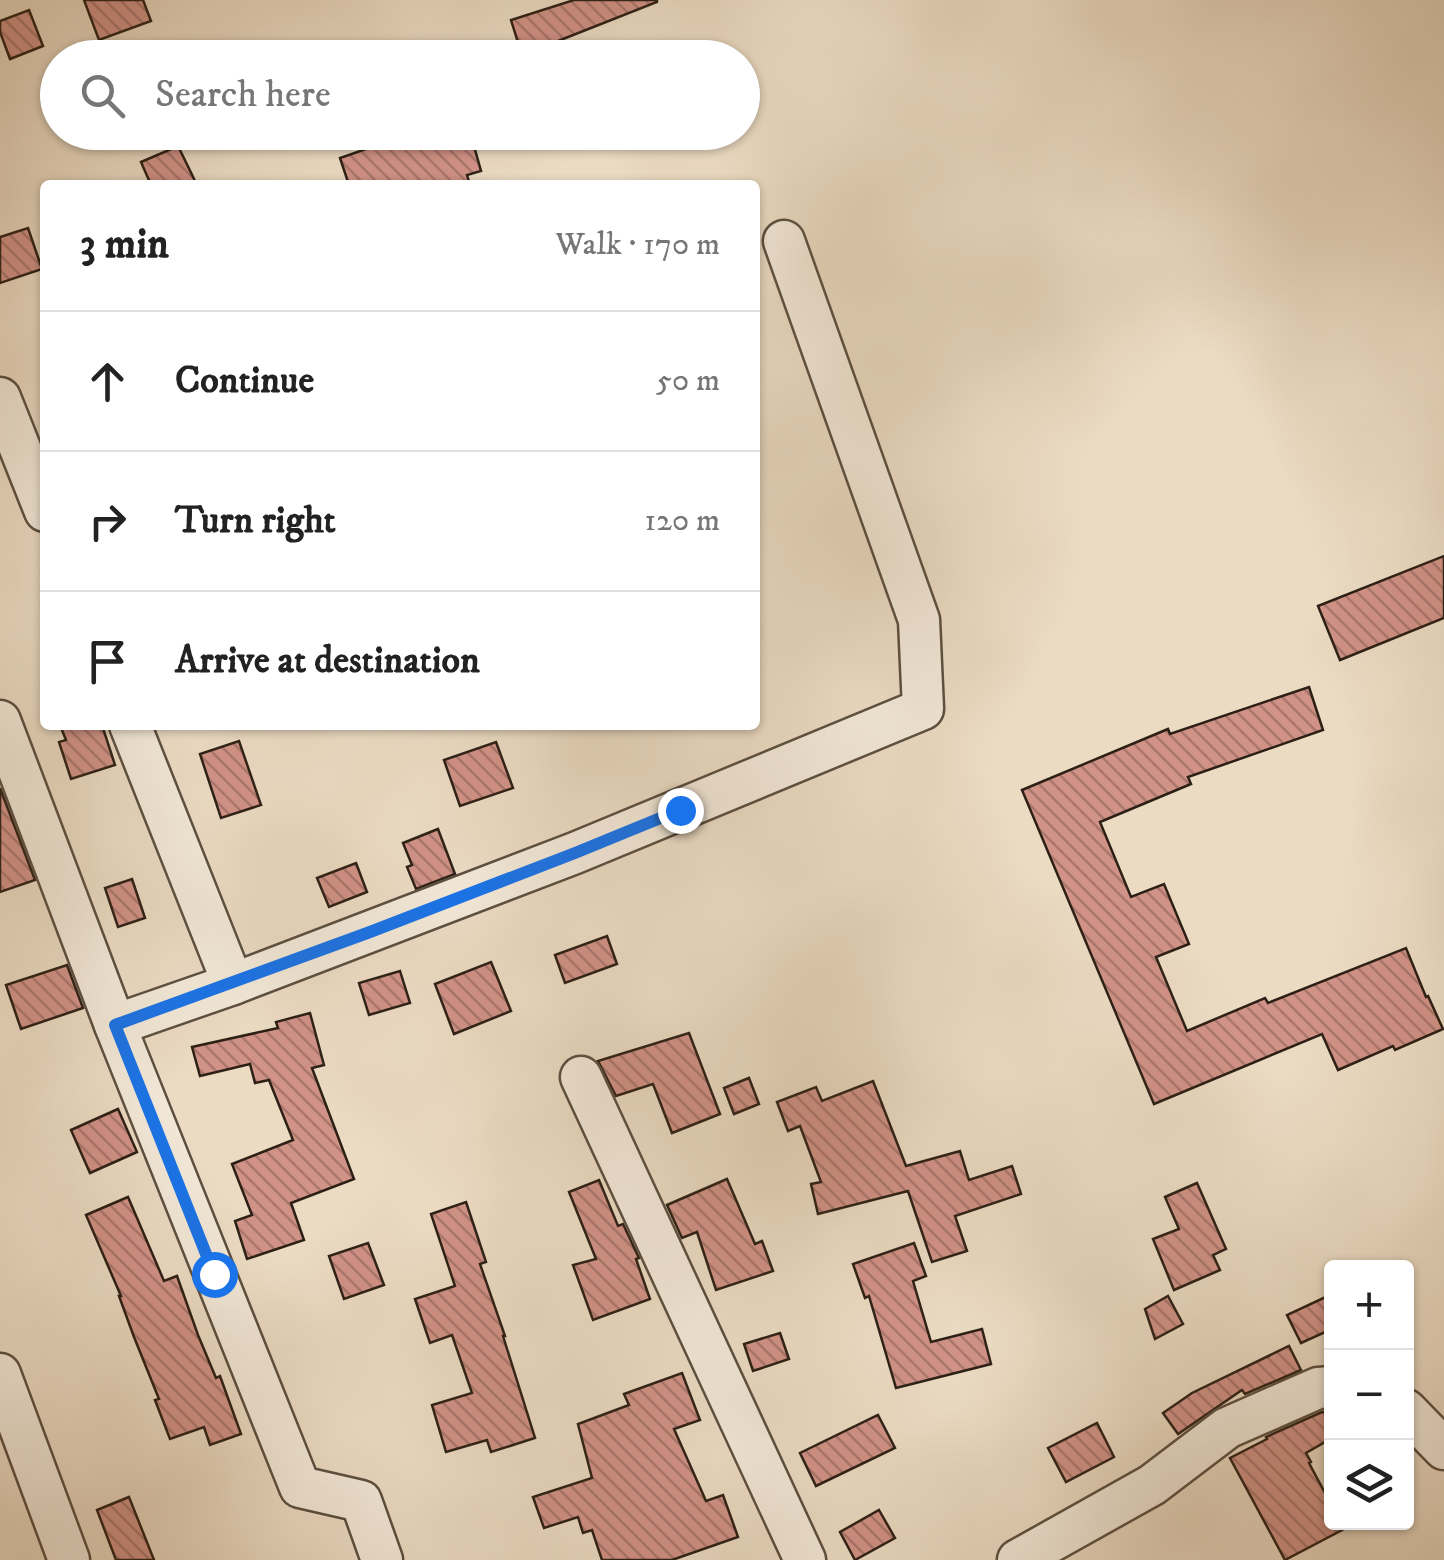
<!DOCTYPE html>
<html lang="en">
<head>
<meta charset="utf-8">
<style>
  body { margin:0; font-family:"IM FELL DW Pica",serif; background:#f2f2f2; color:#222 }
  .controls { position:absolute; right:30px; bottom:30px; display:grid; overflow:hidden; border-radius:10px; box-shadow:0 2px 8px #0004 }
  .controls button { width:90px; height:90px; display:grid; place-items:center; padding:0; border:0; border-bottom:2px solid #e0e0e0; background:#fff; color:#222; font:50px sans-serif }
  .stop { position:absolute; width:30px; height:30px; margin:-22px; border:8px solid #1a73e8; border-radius:50%; background:#fff }
  .stop.end { background:#1a73e8; border-color:#fff; box-shadow:0 2px 10px #0008 }
  .list { margin:0; padding:0; list-style:none }
  h2 { display:flex; justify-content:space-between; align-items:center; height:130px; margin:0; padding:0 40px; font-size:42px }
  h2 small { font-size:32px; font-weight:400; color:#767676 }
  .list li { display:grid; grid-template-columns:65px 1fr auto; gap:30px; align-items:center; box-sizing:border-box; height:140px; padding:0 40px; border-top:2px solid #e0e0e0 }
  .list b { display:block; font-size:38px; white-space:nowrap }
  .list em { font-size:32px; font-style:normal; color:#767676 }
  .icon { flex:none; width:55px; height:55px; fill:none; stroke:currentColor; stroke-width:2; stroke-linecap:round; stroke-linejoin:round }
  .map { position:relative; flex:none; width:1444px; height:1560px; overflow:hidden }
  .search { position:absolute; background:#fff; box-shadow:0 2px 8px #0004; left:40px; top:40px; width:720px; height:110px; display:flex; align-items:center; gap:25px; box-sizing:border-box; padding:0 35px; border-radius:55px; color:#767676; font-size:38px }
  .panel { position:absolute; background:#fff; box-shadow:0 2px 8px #0004; left:40px; top:180px; width:720px; height:550px; border-radius:10px }
  .map>svg:first-child { display:block }
  .building { fill:url(#building-back-hatch); stroke:#2c2016; stroke-width:2.5 }
  .lines { fill:none; stroke-linecap:round; stroke-linejoin:round }
  .street-casing { stroke:#5c4f41; stroke-width:45 }
  .street { stroke:#f2e8d8; stroke-width:40 }
  .route { stroke:#1a73e8; stroke-width:12 }
</style>
</head>
<body>
<div class="map">
<svg width="1444" height="1560" viewBox="0 0 1444 1560">
  <defs>
    <pattern id="building-back-hatch" width="6" height="6" patternUnits="userSpaceOnUse" patternTransform="scale(2.5)"><rect width="6" height="6" fill="#d19287"/><path d="M-1 5l2 2M0 0l6 6M5-1l2 2" fill="none" stroke="#aa776d"/></pattern>
  </defs>
  <rect width="100%" height="100%" fill="#ebdbc3"/>
  <filter id="stains"><feTurbulence type="fractalNoise" baseFrequency=".002" numOctaves="4"/><feColorMatrix values="0 0 0 0 .2 0 0 0 0 .09 0 0 0 0 .02 0 0 0 .5 -.17"/></filter>
  <radialGradient id="worn" r=".72"><stop offset=".6" stop-color="#630" stop-opacity="0"/><stop offset="1" stop-color="#630" stop-opacity=".3"/></radialGradient>
  <g class="building">
    <polygon points="84,0 143,0 151,21 99,40"/>
    <polygon points="574,0 657,0 657,2 558,41 521,52 511,20"/>
    <polygon points="29,10 43,46 10,59 0,32 0,21"/>
    <polygon points="397,132 470,132 481,171 467,175 470,185 349,185 340,158 398,138"/>
    <polygon points="178,146 197,185 151,185 141,162"/>
    <polygon points="28,228 42,269 0,283 0,237"/>
    <polygon points="1444,556 1444,618 1340,660 1318,606"/>
    <polygon points="1309,687 1323,730 1188,777 1191,784 1100,822 1131,897 1164,884 1189,944 1156,957 1187,1031 1265,998 1268,1003 1406,948 1426,997 1428,996 1443,1029 1395,1050 1393,1046 1338,1070 1322,1034 1154,1104 1022,790 1168,729 1170,734"/>
    <polygon points="60,725 102,725 115,765 71,779 59,742 66,740"/>
    <polygon points="239,741 261,805 221,818 200,754"/>
    <polygon points="496,742 513,788 460,806 444,760"/>
    <polygon points="0,788 35,880 0,892"/>
    <polygon points="438,829 455,874 416,889 407,867 412,865 403,843"/>
    <polygon points="356,863 367,892 329,907 317,878"/>
    <polygon points="132,879 145,918 118,927 105,888"/>
    <polygon points="607,936 617,964 565,983 555,955"/>
    <polygon points="491,962 511,1011 454,1034 435,984"/>
    <polygon points="67,965 83,1008 21,1029 6,985"/>
    <polygon points="400,971 410,1003 369,1015 359,983"/>
    <polygon points="310,1013 324,1065 312,1068 354,1179 291,1203 304,1240 247,1259 235,1221 252,1215 232,1164 293,1140 269,1080 255,1083 250,1064 200,1076 192,1047 278,1028 276,1022"/>
    <polygon points="689,1033 720,1114 672,1133 653,1084 616,1096 598,1061"/>
    <polygon points="749,1078 759,1104 734,1114 724,1088"/>
    <polygon points="873,1081 906,1166 960,1151 969,1180 1012,1166 1021,1194 955,1216 967,1251 932,1262 908,1191 818,1214 811,1184 821,1182 800,1126 788,1131 777,1102 816,1087 822,1101"/>
    <polygon points="118,1109 137,1152 90,1173 71,1130"/>
    <polygon points="727,1179 755,1244 762,1241 773,1271 716,1290 697,1232 682,1238 667,1205"/>
    <polygon points="599,1180 618,1226 623,1224 639,1258 636,1259 650,1299 593,1320 573,1265 596,1259 569,1192"/>
    <polygon points="1197,1183 1226,1249 1213,1255 1220,1270 1174,1290 1153,1239 1179,1229 1165,1197"/>
    <polygon points="128,1197 164,1281 177,1276 198,1335 216,1378 220,1376 241,1434 210,1445 204,1427 170,1439 155,1400 159,1399 134,1337 119,1296 121,1296 86,1215"/>
    <polygon points="466,1202 486,1262 480,1264 505,1336 503,1336 535,1438 491,1452 487,1440 446,1452 432,1405 472,1393 452,1335 430,1343 415,1299 455,1286 431,1214"/>
    <polygon points="368,1243 384,1285 344,1299 329,1256"/>
    <polygon points="914,1243 926,1276 913,1281 931,1342 982,1329 991,1364 896,1388 869,1296 865,1298 853,1264"/>
    <polygon points="1332,1294 1332,1329 1301,1343 1287,1315"/>
    <polygon points="1168,1296 1183,1324 1155,1339 1145,1309"/>
    <polygon points="780,1333 789,1359 753,1371 744,1344"/>
    <polygon points="1289,1346 1301,1370 1245,1394 1242,1390 1178,1434 1163,1413 1192,1393"/>
    <polygon points="682,1373 700,1420 674,1429 706,1501 723,1495 738,1537 672,1560 602,1560 592,1530 583,1533 578,1517 544,1528 533,1497 592,1478 578,1424 629,1405 624,1394"/>
    <polygon points="1332,1411 1332,1438 1306,1453 1311,1462 1309,1463 1332,1506 1332,1522 1340,1522 1344,1529 1285,1560 1230,1458 1267,1439 1266,1437 1322,1412"/>
    <polygon points="878,1415 895,1448 816,1486 800,1453"/>
    <polygon points="1097,1423 1114,1457 1066,1482 1048,1448"/>
    <polygon points="129,1497 154,1560 116,1560 97,1510"/>
    <polygon points="879,1510 895,1538 855,1560 840,1532"/>
  </g>
  <g class="lines">
    <defs>
      <g id="street">
        <polyline points="0,398 45,511"/>
        <polyline points="0,721 115,1025"/>
        <polyline points="130,725 233,984"/>
        <polyline points="581,1077 805,1560"/>
        <polyline points="0,1374 69,1560"/>
        <polyline points="1406,1410 1444,1449"/>
        <polyline points="382,1560 361,1501 300,1487 115,1025 233,984 575,853 923,709 919,620 784,241"/>
        <polyline points="1018,1560 1152,1485 1227,1428 1318,1388 1332,1387"/>
      </g>
    </defs>
    <use href="#street" class="street-casing"/>
    <use href="#street" class="street"/>
  </g>
  <g class="lines">
    <polyline class="route" points="214,1274 115,1025 370,932 575,853 680,810"/>
  </g>
  <rect width="100%" height="100%" filter="url(#stains)"/>
  <rect width="100%" height="100%" fill="url(#worn)"/>
</svg>
<div class="controls">
<button>+</button>
<button>−</button>
<button><svg class="icon" aria-label="layers" viewBox="0 0 24 24"><path d="M12 4l9 5-9 5-9-5zM3 14l9 5 9-5"/></svg></button>
</div>
<div class="stop" style="left:214px;top:1274px"></div>
<div class="stop end" style="left:680px;top:810px"></div>
<div class="search"><svg class="icon" aria-label="search" viewBox="0 0 24 24"><circle cx="10" cy="10" r="6"/><path d="M15 15l6 6"/></svg>Search here</div>
<section class="panel">
<h2>3 min<small>Walk · 170 m</small></h2>
<ul class="list">
<li><svg class="icon" aria-label="ahead" viewBox="0 0 24 24"><path d="M12 20V5M6 11l6-6 6 6"/></svg><div><b>Continue</b></div><em>50 m</em></li>
<li><svg class="icon" aria-label="right" viewBox="0 0 24 24"><path d="M7 20v-9h11M14 6l5 5-5 5"/></svg><div><b>Turn right</b></div><em>120 m</em></li>
<li><svg class="icon" aria-label="arrive" viewBox="0 0 24 24"><path d="M6 21V4h12l-3 4 3 4H6"/></svg><div><b>Arrive at destination</b></div></li>
</ul>
</section>
</div>
</body>
</html>
